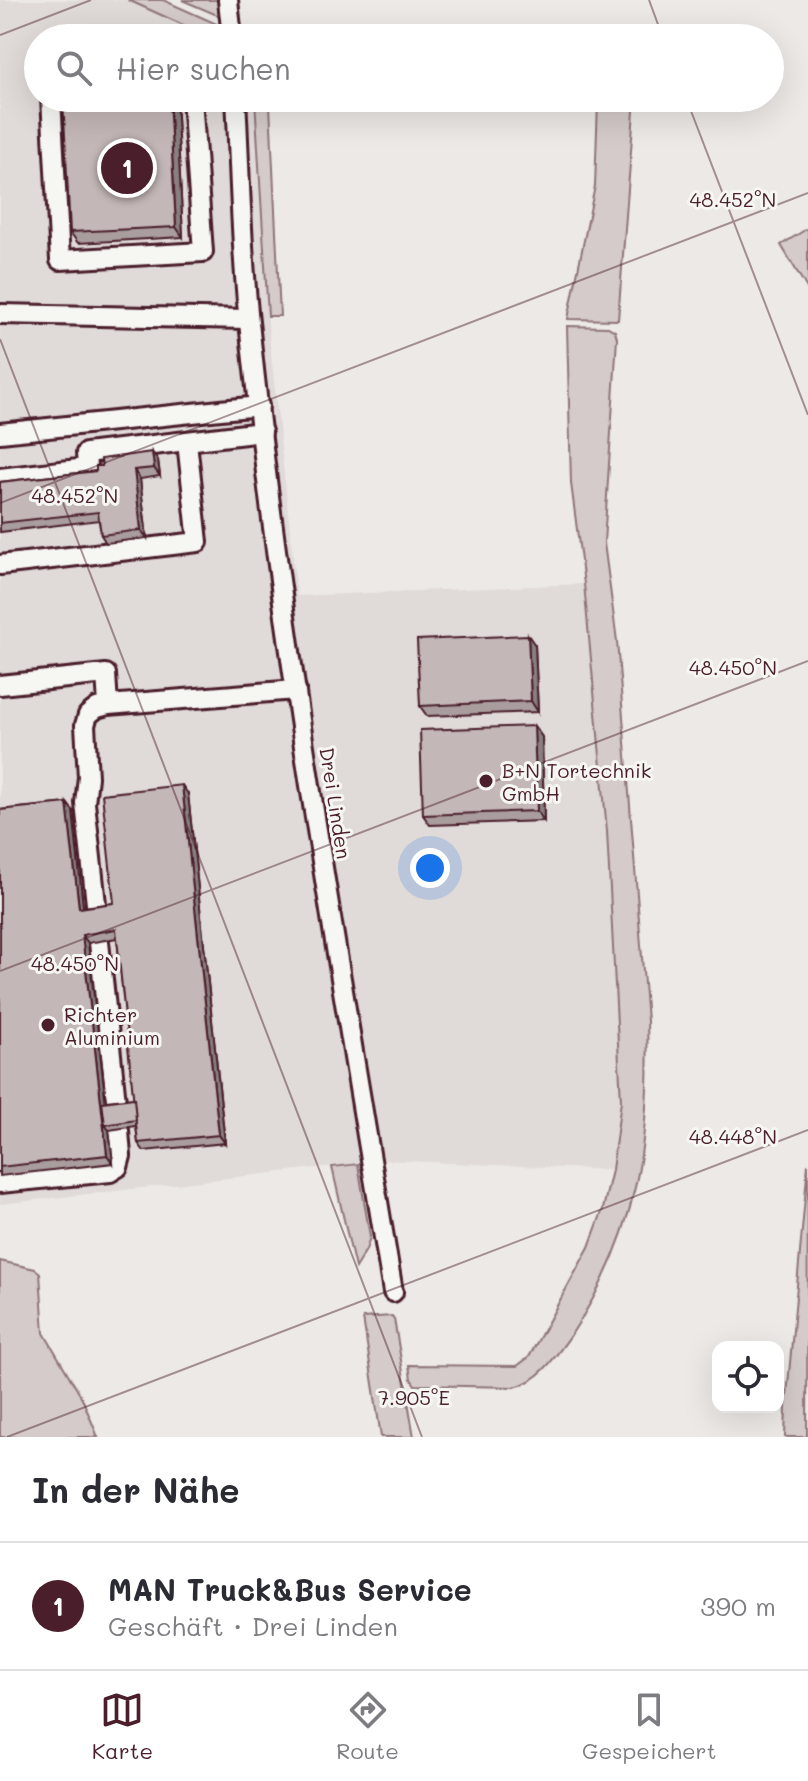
<!DOCTYPE html>
<html lang="de">
<head>
<meta charset="utf-8">
<style>
  body { margin:0; font-family:Mali,sans-serif; background:#f2f2f3; color:#2b2b33 }
  .controls { position:absolute; right:24px; bottom:24px; display:grid; overflow:hidden; border-radius:16px; box-shadow:0 8px 32px #0002 }
  .controls button { width:72px; height:72px; display:grid; place-items:center; padding:0; border:0; border-bottom:2px solid #e1e1e2; background:#fff; color:#2b2b33; font:40px sans-serif }
  .you { position:absolute; left:430px; top:868px; width:28px; height:28px; margin:-20px; border:6px solid #fff; border-radius:50%; background:#1a73e8; box-shadow:0 0 0 12px #1a73e833 }
  .badge { display:grid; place-items:center; width:52px; height:52px; border-radius:50%; background:#4a1f2b; color:#fff; font-size:26px; font-weight:700 }
  .pin { position:absolute; translate:-50% -50%; border:4px solid #fff; box-shadow:0 2px 8px #0006 }
  .list { margin:0; padding:0; list-style:none }
  h2 { display:flex; justify-content:space-between; align-items:center; height:104px; margin:0; padding:0 32px; font-size:34px }
  h2 small { font-size:26px; font-weight:400; color:#7c7c81 }
  .list li { display:grid; grid-template-columns:52px 1fr auto; gap:24px; align-items:center; box-sizing:border-box; height:128px; padding:0 32px; border-top:2px solid #e1e1e2 }
  .list b { display:block; font-size:30px; white-space:nowrap }
  .list p { margin:0; font-size:26px; white-space:nowrap; color:#7c7c81 }
  .list em { font-size:26px; font-style:normal; color:#7c7c81 }
  .icon { flex:none; width:44px; height:44px; fill:none; stroke:currentColor; stroke-width:2; stroke-linecap:round; stroke-linejoin:round }
  .map { position:relative; flex:none; width:808px; height:1437px; overflow:hidden }
  .search { position:absolute; background:#fff; box-shadow:0 8px 32px #0002; left:24px; right:24px; top:24px; height:88px; display:flex; align-items:center; gap:20px; box-sizing:border-box; padding:0 28px; border-radius:44px; color:#7c7c81; font-size:30px }
  .sheet { height:232px; background:#fff }
  nav { display:flex; justify-content:space-around; align-items:center; box-sizing:border-box; height:112px; border-top:2px solid #e1e1e2; background:#fff; font-size:22px; color:#7c7c81 }
  nav a { display:grid; justify-items:center; gap:4px }
  nav .on { color:#4a1f2b }
  .map>svg:first-child { display:block }
  .built { fill:#e0dad8 }
  .green { fill:#d4cbca; stroke:#8f757a; stroke-width:2 }
  .lines { fill:none; stroke-linecap:round; stroke-linejoin:round }
  .minor-casing { stroke:#4a1f2b; stroke-width:24 }
  .minor { stroke:#f6f6f2; stroke-width:18 }
  .wall { fill:#a99d9d; stroke:#4a1f2b; stroke-width:2; fill-rule:evenodd }
  .shaded-wall { fill:#898080; stroke:#4a1f2b; stroke-width:2 }
  .building { fill:#c4b7b7; stroke:#4a1f2b; stroke-width:2 }
  .ticks { fill:none; stroke:#4a1f2b; stroke-width:2; stroke-opacity:0.45 }
  .poi-dot { fill:#4a1f2b; stroke:#f6f6f2; stroke-width:3 }
  .labels { text-anchor:middle; dominant-baseline:central; stroke-width:6; stroke-linejoin:round; paint-order:stroke }
  .poi-label { font-size:20px; fill:#4a1f2b; stroke:#f6f6f2; text-anchor:start }
  .street-label { font-size:20px; fill:#4a1f2b; stroke:#f6f6f2 }
  .ticks-label { font-size:20px; text-anchor:middle; fill:#4a1f2b; stroke:#f6f6f2; stroke-width:6; stroke-linejoin:round; paint-order:stroke }
</style>
</head>
<body>
<div class="map">
<svg width="808" height="1437" viewBox="0 0 808 1437">
  <rect width="100%" height="100%" fill="#ece9e6"/>
  <filter id="ink" filterUnits="userSpaceOnUse"><feTurbulence type="fractalNoise" baseFrequency=".0125" numOctaves="2"/><feDisplacementMap in="SourceGraphic" scale="16" xChannelSelector="R" yChannelSelector="G"/><feConvolveMatrix kernelMatrix="1 2 1 2 8 2 1 2 1" color-interpolation-filters="sRGB"/></filter>
  <g filter="url(#ink)">
    <polygon class="built" points="0,0 128,0 212,38 38,38 38,98 255,98 268,325 297,596 584,584 607,831 618,1026 621,1101 612,1170 386,1160 0,1204"/>
    <g class="green">
      <polygon points="128,0 163,0 219,25 225,31 226,38 212,38"/>
      <polygon points="182,0 222,0 224,18"/>
      <polygon points="255,98 635,98 618,320 568,319 595,186 598,102 270,105 280,316 268,316"/>
      <polygon points="808,228 808,290 781,245"/>
      <path d="M567,326L608,327L615,331L617,338L604,543L617,641L647,1021C651,1140 638,1234 571,1335C556,1356 540,1381 514,1387L415,1385L411,1379L409,1365L517,1366L529,1357L589,1247L603,1209L612,1170L621,1101L607,831L584,584L571,483Z"/>
      <polygon points="358,1164 370,1237 366,1250 355,1268 332,1167"/>
      <polygon points="808,1164 807,1437 785,1437 786,1407"/>
      <polygon points="0,1261 35,1269 40,1273 44,1333 82,1398 98,1437 0,1437"/>
      <polygon points="392,1316 394,1319 414,1437 381,1437 363,1318"/>
    </g>
    <g class="lines">
      <defs>
        <g id="minor">
          <polyline points="228,0 232,38"/>
          <polyline points="51,98 60,260 203,252 192,98"/>
          <path d="M236,98C240,172 241,248 249,322C282,647 340,970 393,1292"/>
          <polyline points="0,314 248,319"/>
          <polyline points="0,433 259,406"/>
          <polyline points="0,478 87,468 86,453 262,432"/>
          <polyline points="0,565 198,542 187,442"/>
          <polyline points="0,685 106,674 108,705"/>
          <polyline points="97,913 85,803 88,777 85,725 88,715 97,708 108,705 296,690"/>
          <polyline points="99,942 116,1102"/>
          <polyline points="0,1183 110,1172 118,1167 121,1156 119,1131"/>
        </g>
      </defs>
      <use href="#minor" class="minor-casing"/>
      <use href="#minor" class="minor"/>
    </g>
    <g class="wall">
      <polygon points="176,98 183,237 78,243 70,232"/>
      <polygon points="158,460 160,476 140,479 147,538 106,543 101,535 99,520 0,532 0,482 96,471"/>
      <polygon points="535,645 538,712 427,716 420,706"/>
      <polygon points="534,726 542,737 544,821 430,825 423,815"/>
      <path d="M188,794L225,1143L144,1151L138,1143L136,1126L109,1130L113,1163L0,1176V810L67,803L73,811L83,907L114,903ZM117,938L134,1098L106,1101L88,943Z"/>
    </g>
    <g class="shaded-wall">
      <polygon points="169,98 176,98 183,237 176,227"/>
      <polygon points="152,452 158,460 160,476 154,468"/>
      <polygon points="134,470 140,479 147,538 141,530"/>
      <polygon points="528,635 535,645 538,712 531,701"/>
      <polygon points="534,726 542,737 544,821 537,811"/>
      <polygon points="182,785 188,794 225,1143 219,1135"/>
      <polygon points="67,803 73,811 84,916 79,908"/>
      <polygon points="82,935 88,943 108,1124 105,1125 109,1130 113,1163 107,1155"/>
    </g>
    <g class="building">
      <polygon points="63,98 169,98 176,227 70,232"/>
      <polygon points="152,452 154,468 134,470 141,530 101,535 98,512 0,523 0,482 96,471 96,466 102,466 101,459"/>
      <polygon points="528,635 531,701 420,706 417,640"/>
      <polygon points="534,726 537,811 423,815 420,730"/>
      <polygon points="182,785 219,1135 138,1143 116,929 82,935 107,1155 0,1167 0,810 67,803 79,908 114,903 102,794"/>
      <polygon points="134,1098 136,1120 105,1125 102,1102"/>
    </g>
  </g>
  <path class="ticks" d="M649,0L663,38M0,35L91,0M686,98L808,415M0,339L422,1437M0,503L808,193M0,971L808,661M7,1437L808,1130"/>
  <g class="poi-dot">
    <circle cx="486" cy="781" r="8"/>
    <circle cx="48" cy="1025" r="8"/>
  </g>
  <g class="labels">
    <g class="poi-label">
      <text x="502" y="770">B+N Tortechnik<tspan x="502" dy="23">GmbH</tspan></text>
      <text x="64" y="1014">Richter<tspan x="64" dy="23">Aluminium</tspan></text>
    </g>
    <g class="street-label">
      <text transform="translate(336 803) rotate(81)">Drei Linden</text>
    </g>
  </g>
  <g class="ticks-label">
    <text x="733" y="207">48.452°N</text>
    <text x="75" y="503">48.452°N</text>
    <text x="733" y="675">48.450°N</text>
    <text x="75" y="971">48.450°N</text>
    <text x="733" y="1144">48.448°N</text>
    <text x="414" y="1405">7.905°E</text>
  </g>
</svg>
<div class="controls">
<button><svg class="icon" aria-label="locate" viewBox="0 0 24 24"><circle cx="12" cy="12" r="6"/><path d="M12 2v4M12 18v4M2 12h4M18 12h4"/></svg></button>
</div>
<div class="you"></div>
<div class="pin badge" style="left:127px;top:168px">1</div>
<div class="search"><svg class="icon" aria-label="search" viewBox="0 0 24 24"><circle cx="10" cy="10" r="6"/><path d="M15 15l6 6"/></svg>Hier suchen</div>
</div>
<section class="sheet">
<h2>In der Nähe<small></small></h2>
<ul class="list">
<li><span class="badge">1</span><div><b>MAN Truck&amp;Bus Service</b><p>Geschäft · Drei Linden</p></div><em>390 m</em></li>
</ul>
</section>
<nav>
<a class="on"><svg class="icon" aria-label="map" viewBox="0 0 24 24"><path d="M3 6l6-2 6 2 6-2v14l-6 2-6-2-6 2zM9 4v14M15 6v14"/></svg>Karte</a>
<a><svg class="icon" aria-label="directions" viewBox="0 0 24 24"><path d="M12 3l9 9-9 9-9-9zM9 14v-3h6M13 9l2 2-2 2"/></svg>Route</a>
<a><svg class="icon" aria-label="saved" viewBox="0 0 24 24"><path d="M7 4h10v16l-5-4-5 4z"/></svg>Gespeichert</a>
</nav>
</body>
</html>
